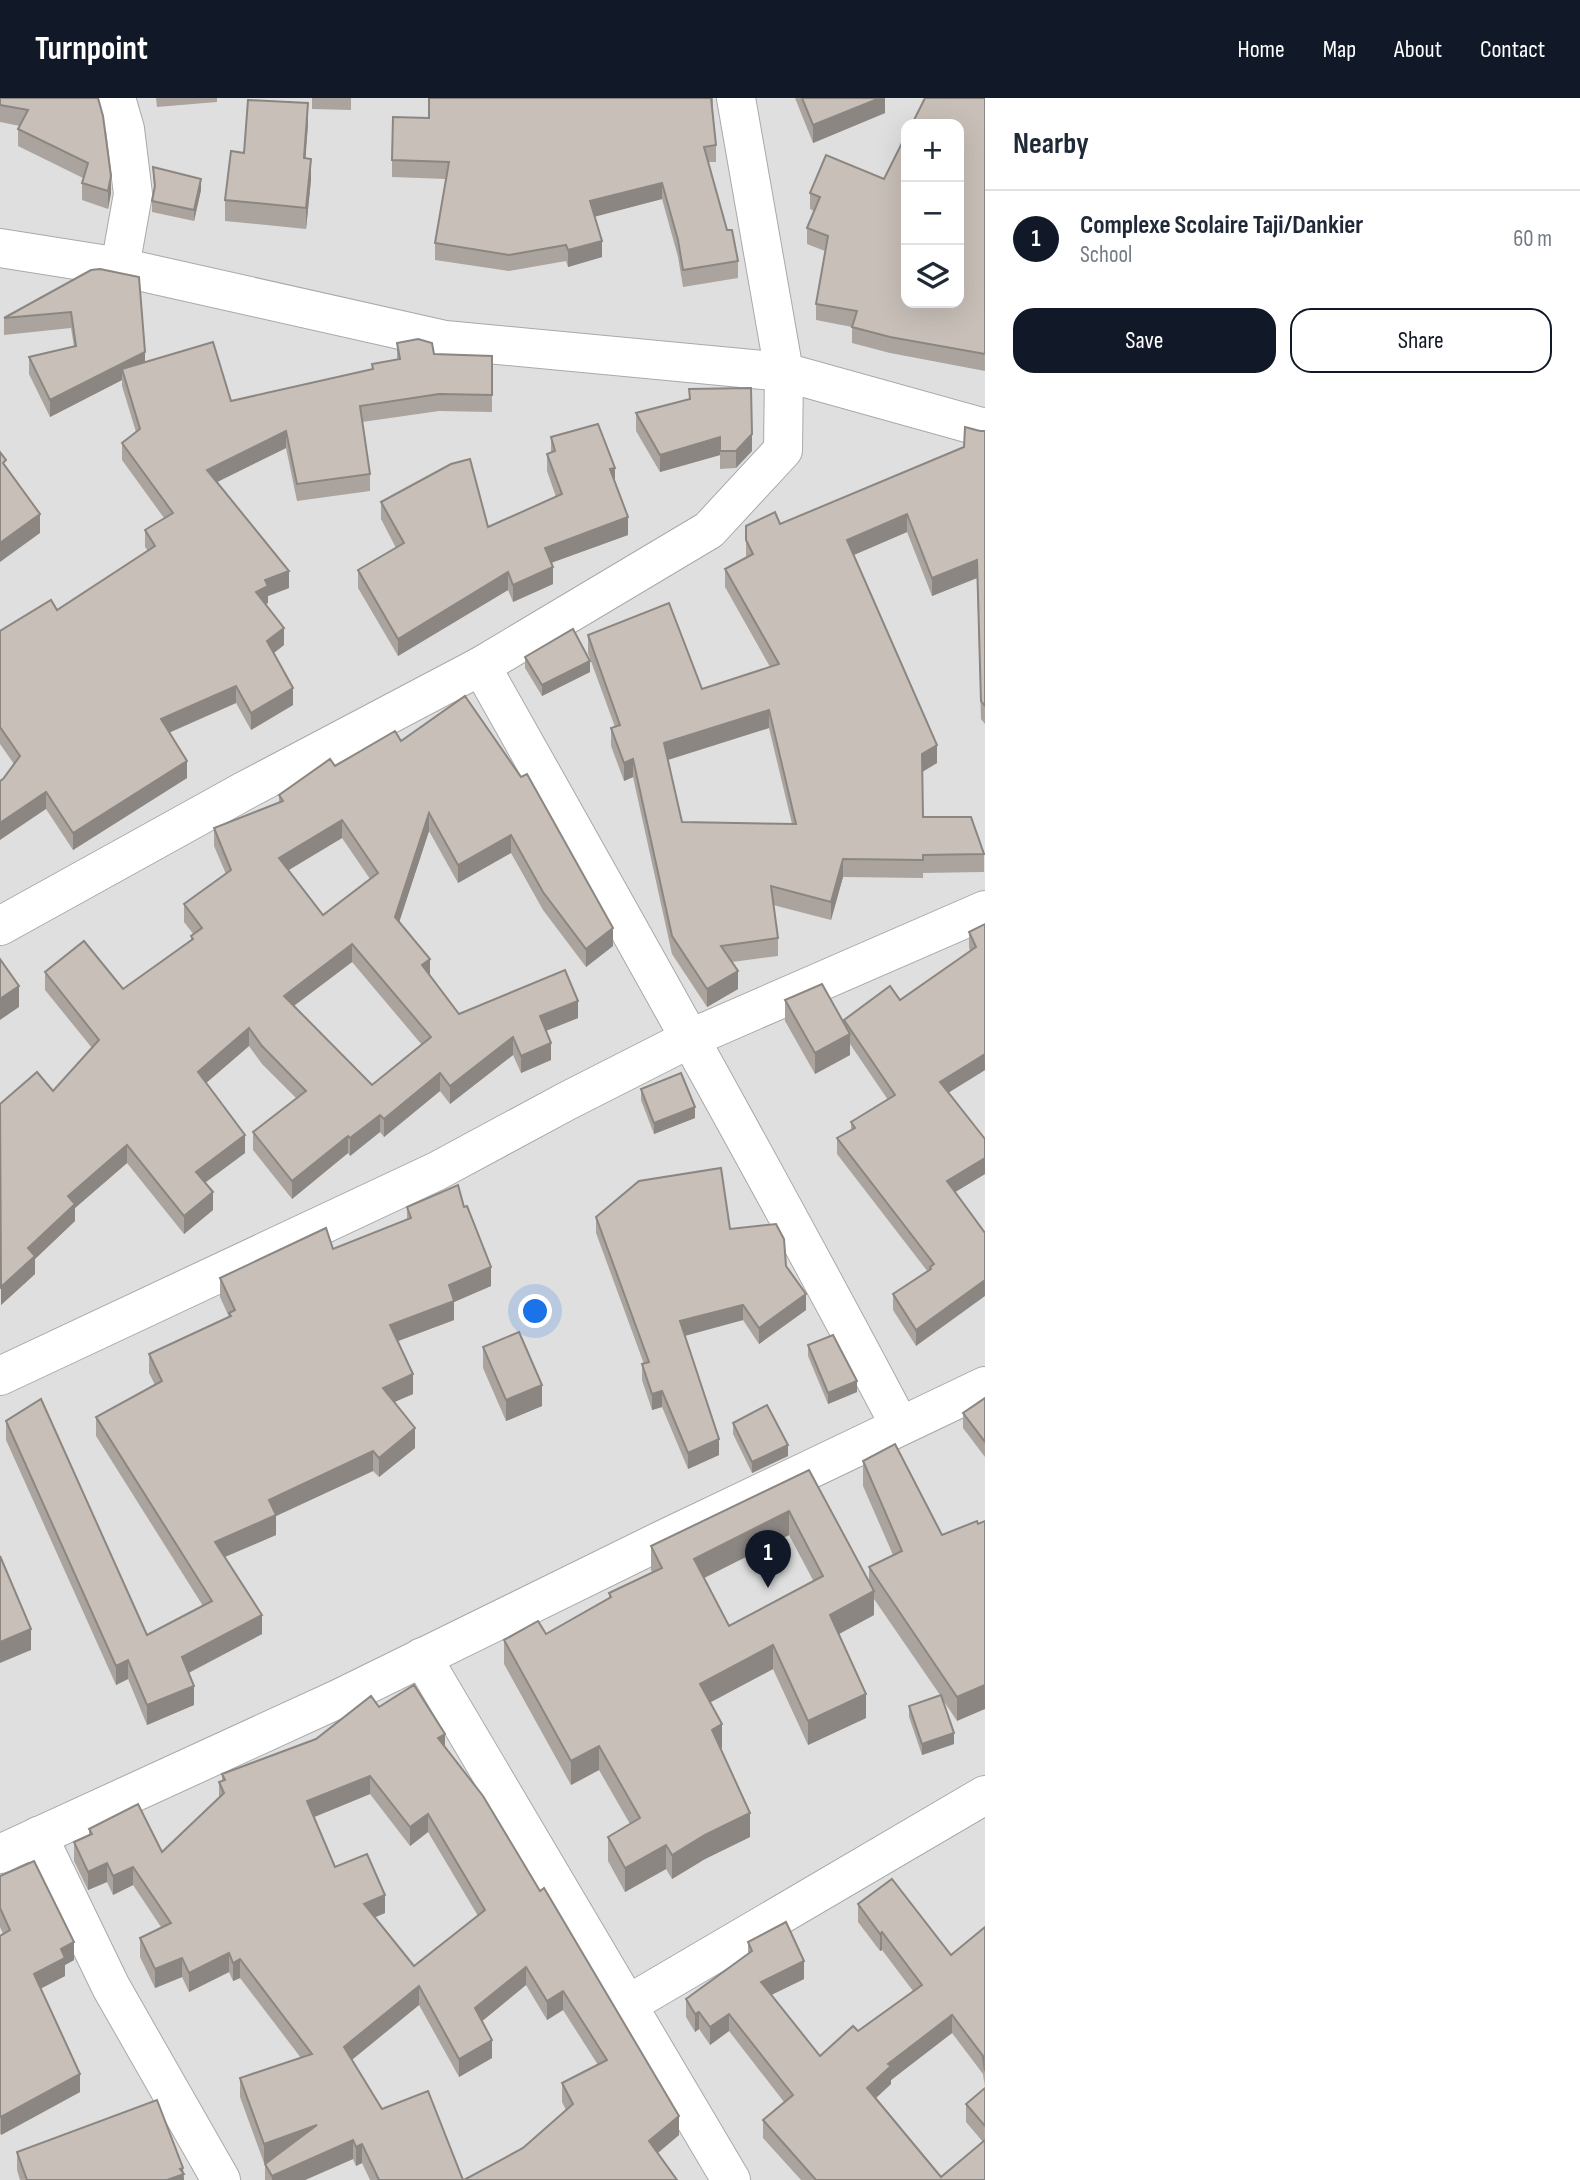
<!DOCTYPE html>
<html lang="en">
<head>
<meta charset="utf-8">
<style>
  body { margin:0; font-family:"Sofia Sans Condensed",sans-serif; background:#f6f6f7; color:#1f2937 }
  .controls { position:absolute; right:21px; top:21px; display:grid; overflow:hidden; border-radius:14px; box-shadow:0 7px 28px #0002 }
  .controls button { width:63px; height:63px; display:grid; place-items:center; padding:0; border:0; border-bottom:2px solid #e0e1e3; background:#fff; color:#1f2937; font:35px sans-serif }
  .you { position:absolute; left:536px; top:1214px; width:24px; height:24px; margin:-18px; border:5px solid #fff; border-radius:50%; background:#1a73e8; box-shadow:0 0 0 10px #1a73e833 }
  .badge { display:grid; place-items:center; width:46px; height:46px; border-radius:50%; background:#111827; color:#fff; font-size:23px; font-weight:700 }
  .pin { position:absolute; translate:-50% -58px; filter:drop-shadow(0 2px 4px #0008) }
  .pin::after { content:''; position:absolute; top:37px; width:24px; height:21px; background:inherit; clip-path:polygon(0 0,100% 0,50% 100%) }
  .list { margin:0; padding:0; list-style:none }
  h2 { display:flex; justify-content:space-between; align-items:center; height:91px; margin:0; padding:0 28px; font-size:30px }
  h2 small { font-size:23px; font-weight:400; color:#747a83 }
  .list li { display:grid; grid-template-columns:46px 1fr auto; gap:21px; align-items:center; box-sizing:border-box; height:98px; padding:0 28px; border-top:2px solid #e0e1e3 }
  .list b { display:block; font-size:26px; white-space:nowrap }
  .list p { margin:0; font-size:23px; white-space:nowrap; color:#747a83 }
  .list em { font-size:23px; font-style:normal; color:#747a83 }
  .actions { display:flex; gap:14px; padding:21px 28px }
  .actions a { flex:1; padding:16px 0; border:2px solid #111827; border-radius:21px; text-align:center; font-size:24px; color:#111827 }
  .actions .main { background:#111827; color:#fff }
  .icon { flex:none; width:38px; height:38px; fill:none; stroke:currentColor; stroke-width:2; stroke-linecap:round; stroke-linejoin:round }
  .map { position:relative; flex:none; width:985px; height:2082px; overflow:hidden }
  header { display:flex; align-items:center; gap:42px; box-sizing:border-box; height:98px; padding:0 35px; background:#111827; color:#fff }
  header strong { font-size:33px }
  nav { display:flex; gap:38px; margin-inline-start:auto; font-size:24px }
  main { display:flex }
  aside { flex:1; background:#fff }
  .map>svg:first-child { display:block }
  .residential { fill:#e0dfdf; fill-rule:evenodd }
  .lines { fill:none; stroke-linecap:round; stroke-linejoin:round }
  .minor-casing { stroke:#a9a9a9; stroke-width:40 }
  .minor { stroke:#fff; stroke-width:38 }
  .wall { fill:#aba49e; fill-rule:evenodd }
  .shaded-wall { fill:#8b8681 }
  .building { fill:#c7bfb8; stroke:#8b8681; stroke-width:2; fill-rule:evenodd }
</style>
</head>
<body>
<header>
<strong>Turnpoint</strong>
<nav><a>Home</a><a>Map</a><a>About</a><a>Contact</a></nav>
</header>
<main>
<div class="map">
<svg width="985" height="2082" viewBox="0 0 985 2082">
  <rect width="100%" height="100%" fill="#f2efe9"/>
  <path class="residential" d="M0,0H985V2082H0ZM906,26H959V205H906Z"/>
  <g class="lines">
    <defs>
      <g id="minor">
        <polyline points="116,0 125,31 133,96 120,169"/>
        <polyline points="0,150 120,169 445,242 784,274 985,330"/>
        <path d="M481,568C623,820 765,1072 900,1328"/>
        <polyline points="0,828 244,693 481,568 709,432 783,352 784,274 736,0"/>
        <polyline points="0,1278 437,1073 567,1003 691,940 985,812"/>
        <polyline points="422,1559 731,2082"/>
        <polyline points="38,1738 111,1889 221,2082"/>
        <polyline points="0,1756 338,1601 662,1442 985,1288"/>
        <polyline points="627,1907 985,1697"/>
      </g>
    </defs>
    <use href="#minor" class="minor-casing"/>
    <use href="#minor" class="minor"/>
  </g>
  <g class="wall">
    <polygon points="0,0 98,0 111,95 108,111 82,102 82,85 83,80 18,48 18,31 20,28 0,24"/>
    <polygon points="156,0 217,0 217,4 157,9"/>
    <polygon points="312,0 351,0 351,12 312,11"/>
    <polygon points="429,0 713,0 713,12 716,47 716,64 708,64 727,132 738,163 738,180 683,189 678,159 662,101 595,118 602,159 568,169 566,163 509,173 435,162 435,145 446,81 392,79 392,62 429,20"/>
    <polygon points="795,0 885,0 885,15 813,45"/>
    <polygon points="985,0 985,273 890,255 852,245 852,229 816,222 816,206 825,153 807,146 807,130 814,113 810,111 810,95 884,81"/>
    <polygon points="308,26 305,61 311,82 306,131 225,123 225,102 244,55"/>
    <polygon points="153,69 201,92 194,123 152,114 152,103 154,92"/>
    <polygon points="91,172 145,264 231,303 372,271 372,266 397,262 397,245 434,256 492,258 492,314 439,313 362,324 370,376 370,393 297,403 286,350 217,384 289,490 268,498 268,505 265,506 284,547 274,555 293,607 251,632 236,605 169,635 187,680 73,752 46,711 3,681 14,666 0,646 0,533 57,512 148,453 145,449 145,432 164,420 122,362 122,345 136,334 122,288 122,282 50,319 29,276 29,259 74,249 71,230 4,237 4,220"/>
    <polygon points="689,291 752,353 736,370 720,371 720,357 660,374 636,333 636,315 689,301"/>
    <path d="M980,333H985V626L981,621L977,480L932,498L907,434L853,457L937,665L922,674L923,719L984,756V774L923,775V780L843,779L831,822L773,807L778,840V858L732,864L738,891L707,909L672,856L633,679L624,683L611,648V630L615,629L588,555V537L702,591L770,569L725,489V471L746,460V428L780,426L964,349ZM769,630L792,726L682,724L668,662Z"/>
    <polygon points="551,339 615,385 628,437 551,465 553,486 513,504 508,492 398,558 358,490 358,472 396,450 381,421 381,404 488,429 556,399 547,373 547,356 551,354"/>
    <polygon points="525,559 590,574 542,598 525,570"/>
    <path d="M465,598L613,848L586,869L543,812L511,755L458,785L429,733L399,824L430,877L459,916L578,920L546,933L551,962L521,975L513,957L450,1006L440,993L384,1039L380,1034L350,1058L348,1055L292,1101L253,1052V1034L296,1000L262,966L249,948L206,985L245,1055L205,1085L213,1112L184,1136L127,1065L75,1110V1123L35,1161V1176L1,1207L0,1006L53,993L92,950L45,892V874L123,891L191,842V838L194,837L184,824V806L226,776L214,748V730L279,705V697L335,668L401,643ZM342,740L370,781L323,817L288,772ZM352,864L422,947L372,987L294,908Z"/>
    <polygon points="985,826 985,972 949,994 985,1041 985,1076 955,1094 916,1248 893,1212 893,1196 928,1174 837,1056 837,1040 851,1032 851,1024 888,1002 850,946 850,957 815,976 785,923 785,902 844,927 844,922 900,902 970,853 969,849 969,834"/>
    <polygon points="641,991 695,1020 654,1036 641,1002"/>
    <polygon points="407,1109 464,1109 491,1188 454,1204 454,1222 398,1243 413,1296 394,1304 415,1350 379,1379 373,1373 276,1418 276,1437 225,1459 262,1536 189,1575 194,1607 147,1627 128,1581 116,1587 6,1342 6,1323 147,1537 203,1508 96,1338 96,1319 155,1287 149,1275 149,1256 229,1219 220,1199 220,1180 333,1151 407,1122"/>
    <polygon points="596,1119 730,1131 786,1168 806,1212 759,1246 743,1222 685,1238 719,1357 688,1371 662,1309 652,1312 642,1282 642,1266 644,1266 596,1135"/>
    <polygon points="808,1247 857,1294 828,1306 808,1258"/>
    <polygon points="483,1249 542,1308 506,1323 483,1270"/>
    <polygon points="985,1300 985,1359 963,1330 963,1315"/>
    <polygon points="733,1325 788,1358 752,1375 733,1336"/>
    <path d="M863,1363L942,1437L977,1423L957,1623L943,1602L954,1646L922,1657L909,1619V1608L940,1597L874,1501V1517L838,1536L866,1620L808,1647L773,1571L710,1604L722,1650L720,1651L750,1739L705,1761L672,1781L666,1771L625,1794L608,1763V1739L630,1726L599,1672L571,1687L504,1566V1542L546,1536L609,1501V1495L652,1474L651,1472V1448L809,1372L869,1483V1469L893,1457L863,1388ZM789,1437L814,1484L729,1528L704,1480Z"/>
    <path d="M379,1609L445,1649L679,2037L658,2055L523,2050L566,2012L562,2004V1985L598,1967L563,1912L547,1922L526,1887L482,1923L492,1960L459,1979L419,1907L352,1962L382,2011L463,2082H370L362,2065L356,2068L353,2061L305,2082H265V2066L269,2063L264,2065L240,1999V1980L301,1960L240,1880L233,1883L229,1874L189,1894L182,1879L155,1890L140,1859V1840L161,1829L133,1787L113,1797L107,1784L88,1792L74,1763V1744L89,1738V1731L162,1754L219,1699V1684L222,1683V1676L316,1641ZM370,1696L410,1748L428,1734L478,1818L414,1868L375,1819L385,1815L335,1769L314,1719Z"/>
    <polygon points="0,1778 74,1862 65,1867 65,1878 40,1891 80,1994 1,2037 0,2035 0,1838 3,1836 0,1829"/>
    <path d="M858,1806L951,1857L985,1829V2082H801L763,2040V2022L784,2004L729,1933L710,1947L699,1931L695,1934L686,1919V1901L748,1856V1844L804,1881L771,1897L820,1958L858,1933L913,1893L882,1852L880,1853L858,1824ZM952,1935L983,1976L985,1990L966,2006V2024L983,2044L941,2079L876,2000L891,1986V1982Z"/>
    <polygon points="17,2054 183,2075 184,2082 20,2082 17,2072"/>
  </g>
  <g class="shaded-wall">
    <polygon points="880,0 885,0 885,15 813,45 813,27"/>
    <polygon points="308,5 308,26 304,81 304,60"/>
    <polygon points="311,61 311,82 306,131 306,110"/>
    <polygon points="111,78 111,95 108,111 108,93"/>
    <polygon points="201,81 201,92 194,123 194,112"/>
    <polygon points="662,85 662,101 590,120 590,103"/>
    <polygon points="602,143 602,159 568,169 568,152"/>
    <polygon points="145,254 145,271 122,271 122,282 50,319 50,302"/>
    <polygon points="286,333 286,350 207,389 207,372"/>
    <polygon points="752,336 752,353 736,370 736,353"/>
    <polygon points="720,339 720,357 660,374 660,357"/>
    <polygon points="615,370 615,387 610,371"/>
    <polygon points="40,416 40,435 0,464 0,445"/>
    <polygon points="907,416 907,434 847,460 847,442"/>
    <polygon points="628,419 628,437 545,467 545,450"/>
    <polygon points="977,462 977,480 932,498 932,480"/>
    <polygon points="553,469 553,486 513,504 513,487"/>
    <polygon points="289,473 289,490 268,498 268,505 256,511 256,494 265,482"/>
    <polygon points="508,474 508,492 398,558 398,541"/>
    <polygon points="284,530 284,547 267,560 267,543"/>
    <polygon points="590,563 590,574 542,598 542,587"/>
    <polygon points="236,588 236,605 161,638 161,621"/>
    <polygon points="293,590 293,607 251,632 251,615"/>
    <polygon points="769,612 769,630 664,663 664,645"/>
    <polygon points="937,647 937,665 922,674 922,656"/>
    <polygon points="633,661 633,679 624,683 624,665"/>
    <polygon points="187,663 187,680 73,752 73,735"/>
    <polygon points="46,694 46,711 0,742 0,725"/>
    <polygon points="429,715 429,733 395,837 395,819"/>
    <polygon points="342,722 342,740 279,778 279,760"/>
    <polygon points="511,737 511,755 458,785 458,767"/>
    <polygon points="843,761 843,779 831,822 831,804"/>
    <polygon points="613,830 613,848 586,869 586,851"/>
    <polygon points="352,846 352,864 284,915 284,898"/>
    <polygon points="430,861 430,879 422,867"/>
    <polygon points="738,873 738,891 707,909 707,891"/>
    <polygon points="19,888 19,909 0,922 0,901"/>
    <polygon points="578,903 578,920 540,935 540,918"/>
    <polygon points="249,930 249,948 198,992 198,974"/>
    <polygon points="850,936 850,957 815,976 815,955"/>
    <polygon points="513,939 513,957 450,1006 450,988"/>
    <polygon points="551,945 551,962 521,975 521,958"/>
    <polygon points="985,956 985,972 940,1000 940,984"/>
    <polygon points="440,975 440,993 384,1039 384,1021"/>
    <polygon points="695,1009 695,1020 654,1036 654,1025"/>
    <polygon points="380,1017 380,1034 350,1058 350,1040"/>
    <polygon points="245,1037 245,1055 196,1091 196,1074"/>
    <polygon points="348,1038 348,1055 292,1101 292,1083"/>
    <polygon points="127,1047 127,1065 75,1110 75,1123 35,1161 35,1176 1,1207 1,1189 28,1150 68,1098"/>
    <polygon points="985,1060 985,1076 947,1099 947,1083"/>
    <polygon points="213,1094 213,1112 184,1136 184,1118"/>
    <polygon points="491,1169 491,1188 454,1204 454,1222 390,1246 390,1227 449,1187"/>
    <polygon points="985,1182 985,1198 916,1248 916,1232"/>
    <polygon points="806,1196 806,1212 759,1246 759,1230"/>
    <polygon points="743,1207 743,1222 680,1239 680,1223"/>
    <polygon points="413,1276 413,1296 383,1309 383,1290"/>
    <polygon points="857,1283 857,1294 828,1306 828,1295"/>
    <polygon points="542,1287 542,1308 506,1323 506,1302"/>
    <polygon points="662,1293 662,1309 652,1312 652,1296"/>
    <polygon points="415,1330 415,1350 379,1379 379,1360"/>
    <polygon points="719,1341 719,1357 688,1371 688,1355"/>
    <polygon points="788,1347 788,1358 752,1375 752,1364"/>
    <polygon points="373,1353 373,1373 276,1418 276,1437 215,1463 215,1444 269,1402"/>
    <polygon points="789,1413 789,1437 694,1485 694,1461"/>
    <polygon points="874,1493 874,1517 830,1541 830,1517"/>
    <polygon points="262,1517 262,1536 182,1578 182,1559"/>
    <polygon points="31,1531 31,1552 0,1565 0,1544"/>
    <polygon points="773,1547 773,1571 700,1610 700,1586"/>
    <polygon points="128,1562 128,1581 116,1587 116,1568"/>
    <polygon points="985,1587 985,1611 957,1623 957,1599"/>
    <polygon points="194,1588 194,1607 147,1627 147,1607"/>
    <polygon points="866,1596 866,1620 808,1647 808,1623"/>
    <polygon points="722,1626 722,1650 712,1656 712,1632"/>
    <polygon points="954,1635 954,1646 922,1657 922,1646"/>
    <polygon points="445,1636 445,1654 438,1640"/>
    <polygon points="599,1648 599,1672 571,1687 571,1663"/>
    <polygon points="370,1678 370,1696 307,1722 307,1703"/>
    <polygon points="750,1715 750,1739 705,1761 672,1781 672,1757 705,1737"/>
    <polygon points="428,1716 428,1734 410,1748 410,1729"/>
    <polygon points="666,1747 666,1771 625,1794 625,1770"/>
    <polygon points="107,1765 107,1784 88,1792 88,1774"/>
    <polygon points="133,1769 133,1787 113,1797 113,1778"/>
    <polygon points="385,1797 385,1815 364,1824 364,1806"/>
    <polygon points="882,1834 882,1852 880,1853 880,1836"/>
    <polygon points="74,1844 74,1862 65,1867 65,1878 34,1894 34,1876 61,1851"/>
    <polygon points="229,1855 229,1874 189,1894 189,1875"/>
    <polygon points="182,1860 182,1879 155,1890 155,1871"/>
    <polygon points="240,1861 240,1880 233,1883 233,1865"/>
    <polygon points="804,1863 804,1881 761,1902 761,1884"/>
    <polygon points="526,1869 526,1887 475,1929 475,1910"/>
    <polygon points="419,1888 419,1907 344,1968 344,1949"/>
    <polygon points="563,1893 563,1912 547,1922 547,1903"/>
    <polygon points="699,1914 699,1931 695,1934 695,1916"/>
    <polygon points="729,1916 729,1933 710,1947 710,1929"/>
    <polygon points="952,1917 952,1935 891,1982 891,1986 867,2008 867,1990 888,1966"/>
    <polygon points="492,1942 492,1960 459,1979 459,1961"/>
    <polygon points="80,1976 80,1994 1,2037 1,2019"/>
    <polygon points="679,2018 679,2037 649,2062 649,2043"/>
    <polygon points="317,2027 317,2046 264,2065 264,2046"/>
    <polygon points="353,2042 353,2061 305,2082 272,2082 272,2078"/>
    <polygon points="362,2046 362,2065 356,2068 356,2049"/>
    <polygon points="183,2070 184,2082 167,2082 180,2071"/>
  </g>
  <g class="building">
    <polygon points="0,0 98,0 103,18 111,78 108,93 82,85 88,65 18,31 28,12 0,7"/>
    <polygon points="429,0 711,0 716,47 704,49 727,132 732,132 738,163 683,172 678,142 662,85 590,103 602,143 568,152 566,147 509,157 435,145 449,64 392,62 393,19 429,20"/>
    <polygon points="802,0 880,0 813,27"/>
    <polygon points="925,0 985,0 985,256 890,239 852,229 857,213 816,206 828,138 807,130 820,99 810,95 826,57 884,81 906,37 906,205 959,205 959,26 912,26"/>
    <polygon points="248,2 308,5 304,60 311,61 306,110 225,102 231,53 244,55"/>
    <polygon points="153,69 201,81 194,112 152,103 155,88"/>
    <polygon points="100,171 139,179 145,254 50,302 29,259 76,248 71,214 4,220 91,172"/>
    <polygon points="418,241 432,245 434,256 492,258 492,297 439,296 360,308 370,376 297,386 286,333 207,372 289,473 265,482 268,488 256,494 284,530 267,543 293,590 251,615 236,588 161,621 187,663 73,735 46,694 0,725 0,683 3,681 20,658 0,629 0,533 51,502 57,512 155,448 145,432 173,415 122,345 140,331 122,271 213,244 231,303 373,271 372,266 400,261 397,245"/>
    <polygon points="751,290 752,336 736,353 720,353 720,339 660,357 636,315 690,301 689,291"/>
    <polygon points="598,326 615,370 610,371 628,419 545,450 553,469 513,487 508,474 398,541 358,472 404,445 381,404 451,366 470,361 488,429 562,396 547,356 555,353 551,339"/>
    <path d="M965,329L980,333H985V608L981,603L977,462L932,480L907,416L847,442L937,647L922,656L923,719H971L984,756L923,757V762L843,761L831,804L771,788L778,840L721,848L738,873L707,891L672,838L633,661L624,665L611,630L620,627L588,537L669,505L702,591L779,566L725,471L753,456L746,442V428L775,414L780,426L964,349ZM769,612L796,726L682,724L664,645Z"/>
    <polygon points="0,354 6,362 3,365 40,416 0,445"/>
    <polygon points="573,531 590,563 542,587 525,559"/>
    <path d="M465,598L521,679L527,676L613,830L586,851L543,794L511,737L458,767L429,715L395,819L430,861L422,867L459,916L565,872L578,903L540,918L551,945L521,958L513,939L450,988L440,975L384,1021L380,1017L350,1040L348,1038L292,1083L253,1034L306,993L262,948L249,930L198,974L245,1037L196,1074L213,1094L184,1118L127,1047L68,1098L75,1106L28,1150L35,1158L1,1189L0,1006L37,974L53,993L99,942L45,874L84,843L123,891L193,841L191,838L202,830L184,806L231,772L214,730L283,703L279,697L330,661L335,668L395,633L401,643ZM342,722L378,775L323,817L279,760ZM352,846L431,939L372,987L284,898Z"/>
    <polygon points="985,826 985,956 940,984 985,1041 985,1060 947,1083 985,1135 985,1182 916,1232 893,1196 931,1171 930,1169 934,1166 837,1040 855,1030 851,1024 895,997 844,922 890,888 900,902 976,849 969,834"/>
    <polygon points="0,861 19,888 0,901"/>
    <polygon points="822,886 850,936 815,955 785,902"/>
    <polygon points="681,975 695,1009 654,1025 641,991"/>
    <polygon points="721,1070 730,1131 776,1126 784,1141 786,1168 806,1196 759,1230 743,1207 680,1223 719,1341 688,1355 662,1293 652,1296 642,1266 649,1264 596,1119 639,1083"/>
    <polygon points="458,1087 464,1109 467,1108 491,1169 449,1187 454,1203 390,1227 413,1276 383,1290 415,1330 379,1360 373,1353 269,1402 276,1417 215,1444 262,1517 182,1559 194,1588 147,1607 128,1562 116,1568 6,1323 41,1301 147,1537 212,1503 96,1319 162,1283 149,1256 231,1218 229,1215 235,1212 220,1180 326,1130 333,1151 411,1120 407,1109"/>
    <polygon points="519,1234 542,1287 506,1302 483,1249"/>
    <polygon points="833,1237 857,1283 828,1295 808,1247"/>
    <polygon points="985,1300 985,1344 963,1315"/>
    <polygon points="767,1307 788,1347 752,1364 733,1325"/>
    <polygon points="895,1346 942,1437 977,1423 978,1426 985,1423 985,1587 957,1599 869,1469 902,1453 863,1363"/>
    <path d="M809,1372L874,1493L830,1517L866,1596L808,1623L773,1547L700,1586L722,1626L712,1632L750,1715L705,1737L672,1757L666,1747L625,1770L608,1739L640,1720L599,1648L571,1663L504,1542L538,1523L546,1536L611,1499L609,1495L662,1470L651,1448ZM789,1413L823,1478L729,1528L694,1461Z"/>
    <polygon points="0,1458 31,1531 0,1544"/>
    <path d="M414,1587L445,1636L438,1640L483,1698L540,1793L544,1790L679,2018L649,2043L677,2082H464L523,2050L573,2006L562,1985L607,1962L563,1893L547,1903L526,1869L475,1910L492,1942L459,1961L419,1888L344,1949L382,2011L428,1993L463,2082H379L362,2046L356,2049L353,2042L272,2078L265,2066L317,2027L264,2046L240,1980L312,1956L240,1861L233,1865L229,1855L189,1875L182,1860L155,1871L140,1840L171,1825L133,1769L113,1778L107,1765L88,1774L74,1744L92,1736L89,1731L138,1706L162,1754L224,1695L219,1684L225,1682L222,1676L316,1641L371,1598L379,1609ZM370,1678L410,1729L428,1716L485,1812L414,1868L364,1806L385,1797L367,1756L335,1769L307,1703Z"/>
    <polygon points="941,1597 954,1635 922,1646 909,1608"/>
    <polygon points="34,1763 74,1844 61,1851 65,1860 34,1876 80,1976 1,2019 0,2017 0,1838 10,1832 0,1810 0,1778"/>
    <polygon points="892,1781 951,1857 985,1829 985,1973 983,1958 952,1917 888,1966 891,1968 867,1990 941,2079 985,2042 985,2082 816,2082 763,2022 793,1997 729,1916 710,1929 699,1914 695,1916 686,1901 752,1853 748,1844 786,1824 804,1863 761,1884 820,1958 853,1928 858,1933 922,1887 882,1834 880,1836 858,1806"/>
    <polygon points="985,1990 985,2028 966,2006"/>
    <polygon points="157,2002 183,2070 180,2071 184,2076 167,2082 27,2082 17,2054"/>
  </g>
</svg>
<div class="controls">
<button>+</button>
<button>−</button>
<button><svg class="icon" aria-label="layers" viewBox="0 0 24 24"><path d="M12 4l9 5-9 5-9-5zM3 14l9 5 9-5"/></svg></button>
</div>
<div class="you"></div>
<div class="pin badge" style="left:768px;top:1490px">1</div>
</div>
<aside>
<h2>Nearby<small></small></h2>
<ul class="list">
<li><span class="badge">1</span><div><b>Complexe Scolaire Taji/Dankier</b><p>School</p></div><em>60 m</em></li>
</ul>
<div class="actions"><a class="main">Save</a><a>Share</a></div>
</aside>
</main>
</body>
</html>
